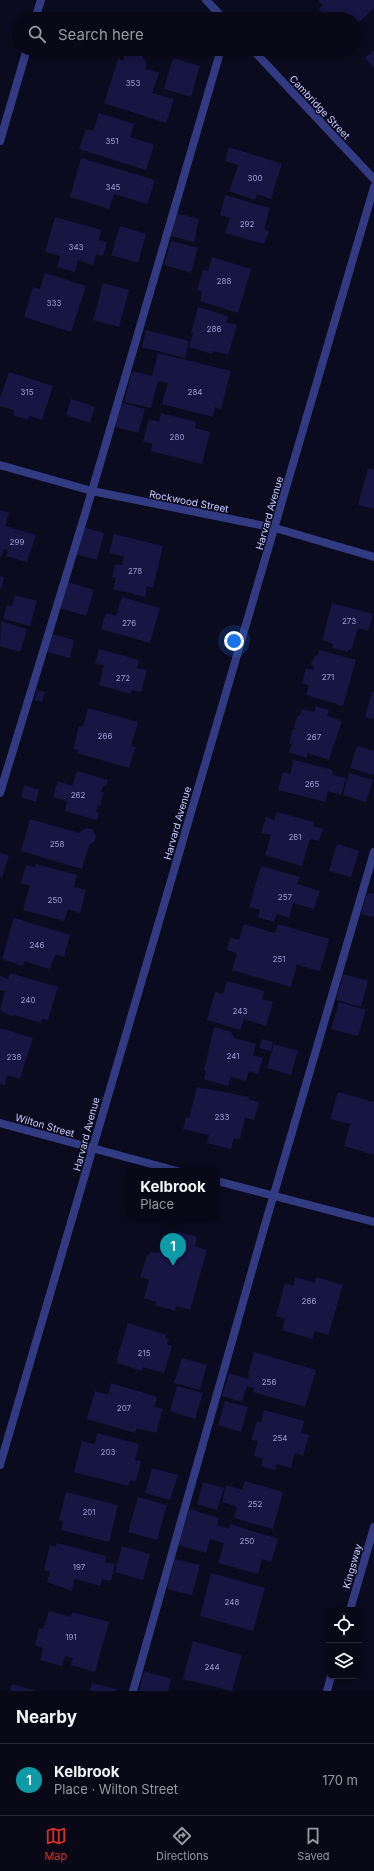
<!DOCTYPE html>
<html lang="en">
<head>
<meta charset="utf-8">
<style>
  body { margin:0; font-family:Inter,sans-serif; background:#111120; color:#f1f3f6 }
  .controls { position:absolute; right:12px; bottom:12px; display:grid; overflow:hidden; border-radius:8px; box-shadow:0 2px 6px #0003 }
  .controls button { width:36px; height:36px; display:grid; place-items:center; padding:0; border:0; border-bottom:1px solid #292936; background:#080817; color:#f1f3f6; font:20px sans-serif }
  .you { position:absolute; left:234px; top:641px; width:14px; height:14px; margin:-10px; border:3px solid #fff; border-radius:50%; background:#1a73e8; box-shadow:0 0 0 6px #1a73e833 }
  .badge { display:grid; place-items:center; width:26px; height:26px; border-radius:50%; background:#d93025; color:#fff; font-size:13px; font-weight:700 }
  .pin { position:absolute; translate:-50% -33px; filter:drop-shadow(0 1px 2px #0008) }
  .pin::after { content:''; position:absolute; top:21px; width:14px; height:12px; background:inherit; clip-path:polygon(0 0,100% 0,50% 100%) }
  .popup { position:absolute; left:126px; top:1168px; width:94px; height:52px; box-sizing:border-box; display:grid; place-content:center; border-radius:8px; background:#080817; filter:drop-shadow(0 1px 3px #0005); font-size:13px; white-space:nowrap; color:#989aa1 }
  .popup b { font-size:15px; color:#f1f3f6 }
  .popup::after { content:''; position:absolute; left:50%; top:100%; margin-left:-8px; border:8px solid transparent; border-top-color:#080817 }
  .list { margin:0; padding:0; list-style:none }
  h2 { display:flex; justify-content:space-between; align-items:center; height:52px; margin:0; padding:0 16px; font-size:17px }
  h2 small { font-size:13px; font-weight:400; color:#989aa1 }
  .list li { display:grid; grid-template-columns:26px 1fr auto; gap:12px; align-items:center; box-sizing:border-box; height:72px; padding:0 16px; border-top:1px solid #292936 }
  .list b { display:block; font-size:15px; white-space:nowrap }
  .list p { margin:0; font-size:13px; white-space:nowrap; color:#989aa1 }
  .list em { font-size:13px; font-style:normal; color:#989aa1 }
  .icon { flex:none; width:22px; height:22px; fill:none; stroke:currentColor; stroke-width:2; stroke-linecap:round; stroke-linejoin:round }
  .map { position:relative; flex:none; width:374px; height:1691px; overflow:hidden }
  .search { position:absolute; background:#080817; box-shadow:0 2px 6px #0003; left:12px; right:12px; top:12px; height:44px; display:flex; align-items:center; gap:10px; box-sizing:border-box; padding:0 14px; border-radius:22px; color:#989aa1; font-size:15px }
  .sheet { height:124px; background:#080817 }
  nav { display:flex; justify-content:space-around; align-items:center; box-sizing:border-box; height:56px; border-top:1px solid #292936; background:#080817; font-size:11px; color:#989aa1 }
  nav a { display:grid; justify-items:center; gap:2px }
  nav .on { color:#d93025 }
  .map>svg:first-child { display:block }
  .building { fill:#171542 }
  .lines { fill:none; stroke-linecap:round; stroke-linejoin:round }
  .lane { stroke:#323b82; stroke-width:8 }
  .street { stroke:#323b82; stroke-width:8 }
  .labels { text-anchor:middle; dominant-baseline:central; stroke-width:3; stroke-linejoin:round; paint-order:stroke }
  .number-label { font-size:8px; fill:#9c9ed0 }
  .street-label { font-size:10px; fill:#c9cbff; stroke:#0b0b1f }
</style>
</head>
<body>
<div class="map">
<svg width="374" height="1691" viewBox="0 0 374 1691">
  <rect width="100%" height="100%" fill="#0b0b1f"/>
  <g class="building">
    <polygon points="318,0 374,0 374,8 355,26 355,19 328,19 319,9 323,5"/>
    <polygon points="374,50 374,68 365,58"/>
    <polygon points="130,52 142,56 147,63 145,69 159,73 152,93 174,99 166,123 104,103 118,59 123,61 124,55"/>
    <polygon points="173,58 200,66 191,97 164,89"/>
    <polygon points="99,113 134,124 130,137 154,145 146,170 79,149 86,129 93,131"/>
    <polygon points="229,147 282,164 271,199 257,194 255,200 229,191 238,165 225,161"/>
    <polygon points="81,158 155,180 147,204 114,194 109,209 70,197"/>
    <polygon points="225,195 270,208 264,229 269,231 264,244 225,233 230,218 220,215"/>
    <polygon points="176,213 199,219 194,242 171,236"/>
    <polygon points="55,217 101,230 99,240 107,242 103,256 96,254 93,265 78,260 75,272 57,267 60,256 45,252"/>
    <polygon points="120,226 146,234 138,263 111,255"/>
    <polygon points="171,241 198,248 191,273 164,265"/>
    <polygon points="212,257 251,269 238,313 200,301 202,292 197,290 203,270 208,271"/>
    <polygon points="45,273 86,286 71,332 24,317 33,287 40,289"/>
    <polygon points="103,283 129,290 119,327 93,320"/>
    <polygon points="198,307 228,316 226,322 237,325 228,355 213,351 212,354 189,347 193,333 191,333"/>
    <polygon points="146,330 189,341 185,358 142,347"/>
    <polygon points="158,353 231,371 221,409 215,407 213,417 162,404 168,383 158,381 151,408 124,402 132,371 152,376"/>
    <polygon points="9,372 53,386 42,420 29,416 28,420 13,415 14,410 0,406 0,398"/>
    <polygon points="71,399 95,407 90,423 66,415"/>
    <polygon points="122,403 145,409 138,433 115,427"/>
    <polygon points="161,413 196,422 195,428 210,432 202,464 151,451 152,444 143,441 149,419 159,422"/>
    <polygon points="368,468 374,470 374,509 358,505"/>
    <polygon points="0,510 9,513 5,526 36,535 27,562 6,556 8,550 4,549 0,559"/>
    <polygon points="83,527 104,533 97,560 75,554"/>
    <polygon points="114,534 163,546 153,588 147,586 145,597 113,589 116,578 112,577 115,564 122,565 124,557 109,553"/>
    <polygon points="0,576 4,577 1,589 0,589"/>
    <polygon points="68,582 94,590 86,616 60,608"/>
    <polygon points="15,595 37,601 30,626 3,619 7,605 12,606"/>
    <polygon points="122,597 160,608 150,643 101,629 106,613 116,616"/>
    <polygon points="332,603 373,614 368,631 358,628 351,650 349,649 348,652 332,648 333,644 322,640"/>
    <polygon points="1,621 27,629 20,652 0,646"/>
    <polygon points="52,634 74,640 70,658 47,652"/>
    <polygon points="99,649 139,660 137,668 147,670 141,692 132,690 131,694 99,685 104,665 95,663"/>
    <polygon points="319,650 356,660 343,706 306,695 309,686 302,683 306,668 313,670 314,667 311,664 314,657 318,655"/>
    <polygon points="37,690 45,692 42,702 35,700"/>
    <polygon points="372,692 374,692 374,719 365,717"/>
    <polygon points="316,706 329,710 327,716 342,721 329,760 308,753 306,758 289,752 292,744 289,743 293,729 296,730 294,727 297,717 300,715 302,709 314,712"/>
    <polygon points="88,708 138,722 131,746 136,747 129,768 77,753 78,750 73,749 79,726 83,726"/>
    <polygon points="357,746 374,751 374,775 350,768"/>
    <polygon points="294,760 333,770 332,775 346,778 341,795 328,791 325,802 278,790 283,772 290,774"/>
    <polygon points="77,771 108,780 106,786 104,785 101,792 104,792 100,806 98,805 96,812 99,813 97,820 65,811 67,801 53,797 58,781 72,786"/>
    <polygon points="349,773 373,780 366,802 343,795"/>
    <polygon points="24,785 39,790 36,802 21,797"/>
    <polygon points="277,812 314,822 313,826 323,829 319,841 310,839 302,866 265,855 271,835 261,833 266,817 274,820"/>
    <polygon points="30,819 79,833 86,828 92,829 96,836 94,842 89,845 82,869 21,851"/>
    <polygon points="337,844 359,851 351,877 329,871"/>
    <polygon points="0,853 9,856 2,878 0,877"/>
    <polygon points="36,864 77,875 74,887 86,890 80,913 68,909 64,921 23,910 30,886 21,883 26,865 35,867"/>
    <polygon points="261,866 300,877 297,884 320,891 314,909 293,903 289,918 277,914 274,922 258,917 260,910 249,907"/>
    <polygon points="367,892 374,894 374,917 361,914"/>
    <polygon points="14,918 70,935 64,957 56,954 49,969 25,961 23,966 2,959"/>
    <polygon points="244,924 275,933 278,924 329,939 320,971 297,965 291,987 232,970 237,953 227,950 230,937 239,940"/>
    <polygon points="10,973 58,987 48,1020 42,1019 41,1023 15,1015 12,1016 6,1014 0,1010 5,991 0,990 0,976 8,979"/>
    <polygon points="343,974 368,981 361,1007 336,1000"/>
    <polygon points="227,981 264,991 262,999 273,1002 266,1026 244,1019 240,1030 207,1020 215,992 223,994"/>
    <polygon points="339,1002 366,1010 358,1036 331,1029"/>
    <polygon points="214,1027 231,1032 234,1038 256,1044 253,1055 263,1058 258,1074 249,1071 246,1081 231,1077 228,1086 204,1079 206,1071 204,1070"/>
    <polygon points="0,1028 33,1038 20,1079 7,1075 5,1085 0,1084"/>
    <polygon points="262,1039 273,1042 271,1051 259,1048"/>
    <polygon points="274,1044 298,1051 291,1075 267,1068"/>
    <polygon points="197,1087 249,1097 248,1099 259,1102 254,1120 245,1118 240,1139 234,1138 231,1149 207,1143 209,1135 183,1129 186,1117 189,1118"/>
    <polygon points="338,1092 374,1102 374,1155 344,1146 350,1124 330,1119"/>
    <polygon points="179,1232 197,1237 195,1246 207,1250 190,1310 176,1306 175,1311 155,1305 156,1302 144,1298 149,1280 140,1277 147,1256 152,1252 158,1253 161,1248 160,1244 165,1238 172,1237 177,1240"/>
    <polygon points="295,1277 315,1283 316,1277 343,1285 328,1335 315,1331 312,1339 282,1330 285,1319 276,1316 285,1283 293,1286"/>
    <polygon points="128,1323 166,1335 165,1338 169,1339 167,1344 172,1346 164,1373 143,1367 142,1371 117,1363 117,1361 116,1361"/>
    <polygon points="254,1352 316,1370 305,1407 253,1392 254,1388 247,1386 242,1402 222,1396 229,1373 248,1379 249,1374 248,1374"/>
    <polygon points="182,1358 207,1365 200,1390 174,1383"/>
    <polygon points="111,1383 157,1397 154,1407 163,1409 156,1433 137,1428 135,1433 87,1419 95,1391 108,1395"/>
    <polygon points="177,1386 203,1393 195,1419 170,1411"/>
    <polygon points="225,1401 248,1407 241,1432 218,1425"/>
    <polygon points="264,1410 304,1421 301,1433 309,1435 303,1456 295,1453 291,1468 277,1464 275,1470 261,1466 263,1459 254,1456 258,1441 251,1440 257,1422 261,1422"/>
    <polygon points="97,1433 139,1444 135,1460 141,1461 136,1481 130,1480 128,1486 74,1472 82,1441 95,1444"/>
    <polygon points="152,1468 178,1475 170,1500 145,1493"/>
    <polygon points="245,1481 283,1492 273,1529 234,1518 237,1507 222,1502 226,1485 242,1490"/>
    <polygon points="203,1482 224,1488 217,1510 197,1504"/>
    <polygon points="66,1492 118,1505 109,1542 61,1530 63,1521 59,1520"/>
    <polygon points="138,1497 167,1505 157,1540 128,1532"/>
    <polygon points="189,1509 219,1518 217,1525 229,1529 230,1524 278,1539 271,1562 262,1559 258,1574 218,1563 224,1543 210,1539 206,1553 178,1545"/>
    <polygon points="57,1543 106,1556 105,1562 115,1564 111,1581 102,1579 100,1586 75,1579 72,1591 47,1582 50,1572 44,1570 50,1545 56,1547"/>
    <polygon points="122,1546 150,1554 143,1580 115,1572"/>
    <polygon points="175,1559 200,1565 192,1595 167,1589"/>
    <polygon points="211,1573 265,1588 253,1631 200,1616"/>
    <polygon points="49,1611 71,1617 72,1612 109,1622 95,1672 71,1665 73,1658 65,1656 62,1666 40,1660 43,1648 35,1645 39,1628 43,1629"/>
    <polygon points="193,1641 242,1655 232,1691 183,1679"/>
    <polygon points="144,1671 171,1679 168,1691 139,1691"/>
    <polygon points="92,1683 116,1689 115,1691 90,1691"/>
    <polygon points="12,1684 36,1691 10,1691"/>
  </g>
  <g class="lines">
    <g class="lane">
      <polyline points="0,793 92,491 221,49"/>
      <polyline points="133,1691 264,1228 374,852"/>
    </g>
    <g class="street">
      <polyline points="206,0 224,19"/>
      <polyline points="35,19 41,0"/>
      <polyline points="252,49 374,179"/>
      <polyline points="0,141 27,49"/>
      <polyline points="0,465 92,491 275,528 374,557"/>
      <polyline points="0,1123 177,1171"/>
      <polyline points="217,1181 374,1222"/>
      <polyline points="0,1465 374,187"/>
      <polyline points="350,1610 374,1527"/>
      <polyline points="327,1691 331,1676"/>
    </g>
  </g>
  <g class="labels">
    <g class="number-label">
      <text x="133" y="83">353</text>
      <text x="112" y="141">351</text>
      <text x="255" y="178">300</text>
      <text x="113" y="187">345</text>
      <text x="247" y="224">292</text>
      <text x="76" y="247">343</text>
      <text x="224" y="281">288</text>
      <text x="54" y="303">333</text>
      <text x="214" y="329">286</text>
      <text x="27" y="392">315</text>
      <text x="195" y="392">284</text>
      <text x="177" y="437">280</text>
      <text x="17" y="542">299</text>
      <text x="135" y="571">278</text>
      <text x="349" y="621">273</text>
      <text x="129" y="623">276</text>
      <text x="328" y="677">271</text>
      <text x="123" y="678">272</text>
      <text x="105" y="736">266</text>
      <text x="314" y="737">267</text>
      <text x="312" y="784">265</text>
      <text x="78" y="795">262</text>
      <text x="295" y="837">261</text>
      <text x="57" y="844">258</text>
      <text x="285" y="897">257</text>
      <text x="55" y="900">250</text>
      <text x="37" y="945">246</text>
      <text x="279" y="959">251</text>
      <text x="28" y="1000">240</text>
      <text x="240" y="1011">243</text>
      <text x="233" y="1056">241</text>
      <text x="14" y="1057">238</text>
      <text x="222" y="1117">233</text>
      <text x="309" y="1301">266</text>
      <text x="144" y="1353">215</text>
      <text x="269" y="1382">256</text>
      <text x="124" y="1408">207</text>
      <text x="280" y="1438">254</text>
      <text x="108" y="1452">203</text>
      <text x="255" y="1504">252</text>
      <text x="89" y="1512">201</text>
      <text x="247" y="1541">250</text>
      <text x="79" y="1567">197</text>
      <text x="232" y="1602">248</text>
      <text x="71" y="1637">191</text>
      <text x="212" y="1667">244</text>
    </g>
    <g class="street-label">
      <text transform="translate(320 107) rotate(47)">Cambridge Street</text>
      <text transform="translate(189 501) rotate(11)">Rockwood Street</text>
      <text transform="translate(269 513) rotate(-74)">Harvard Avenue</text>
      <text transform="translate(177 823) rotate(-74)">Harvard Avenue</text>
      <text transform="translate(45 1125) rotate(16)">Wilton Street</text>
      <text transform="translate(86 1134) rotate(-75)">Harvard Avenue</text>
      <text transform="translate(352 1566) rotate(-74)">Kingsway</text>
    </g>
  </g>
</svg>
<div class="controls">
<button><svg class="icon" aria-label="locate" viewBox="0 0 24 24"><circle cx="12" cy="12" r="6"/><path d="M12 2v4M12 18v4M2 12h4M18 12h4"/></svg></button>
<button><svg class="icon" aria-label="layers" viewBox="0 0 24 24"><path d="M12 4l9 5-9 5-9-5zM3 14l9 5 9-5"/></svg></button>
</div>
<div class="you"></div>
<div class="pin badge" style="left:173px;top:1266px;background:#0f9aa8">1</div>
<div class="popup"><b>Kelbrook</b>Place</div>
<div class="search"><svg class="icon" aria-label="search" viewBox="0 0 24 24"><circle cx="10" cy="10" r="6"/><path d="M15 15l6 6"/></svg>Search here</div>
</div>
<section class="sheet">
<h2>Nearby<small></small></h2>
<ul class="list">
<li><span class="badge" style="background:#0f9aa8">1</span><div><b>Kelbrook</b><p>Place · Wilton Street</p></div><em>170 m</em></li>
</ul>
</section>
<nav>
<a class="on"><svg class="icon" aria-label="map" viewBox="0 0 24 24"><path d="M3 6l6-2 6 2 6-2v14l-6 2-6-2-6 2zM9 4v14M15 6v14"/></svg>Map</a>
<a><svg class="icon" aria-label="directions" viewBox="0 0 24 24"><path d="M12 3l9 9-9 9-9-9zM9 14v-3h6M13 9l2 2-2 2"/></svg>Directions</a>
<a><svg class="icon" aria-label="saved" viewBox="0 0 24 24"><path d="M7 4h10v16l-5-4-5 4z"/></svg>Saved</a>
</nav>
</body>
</html>
